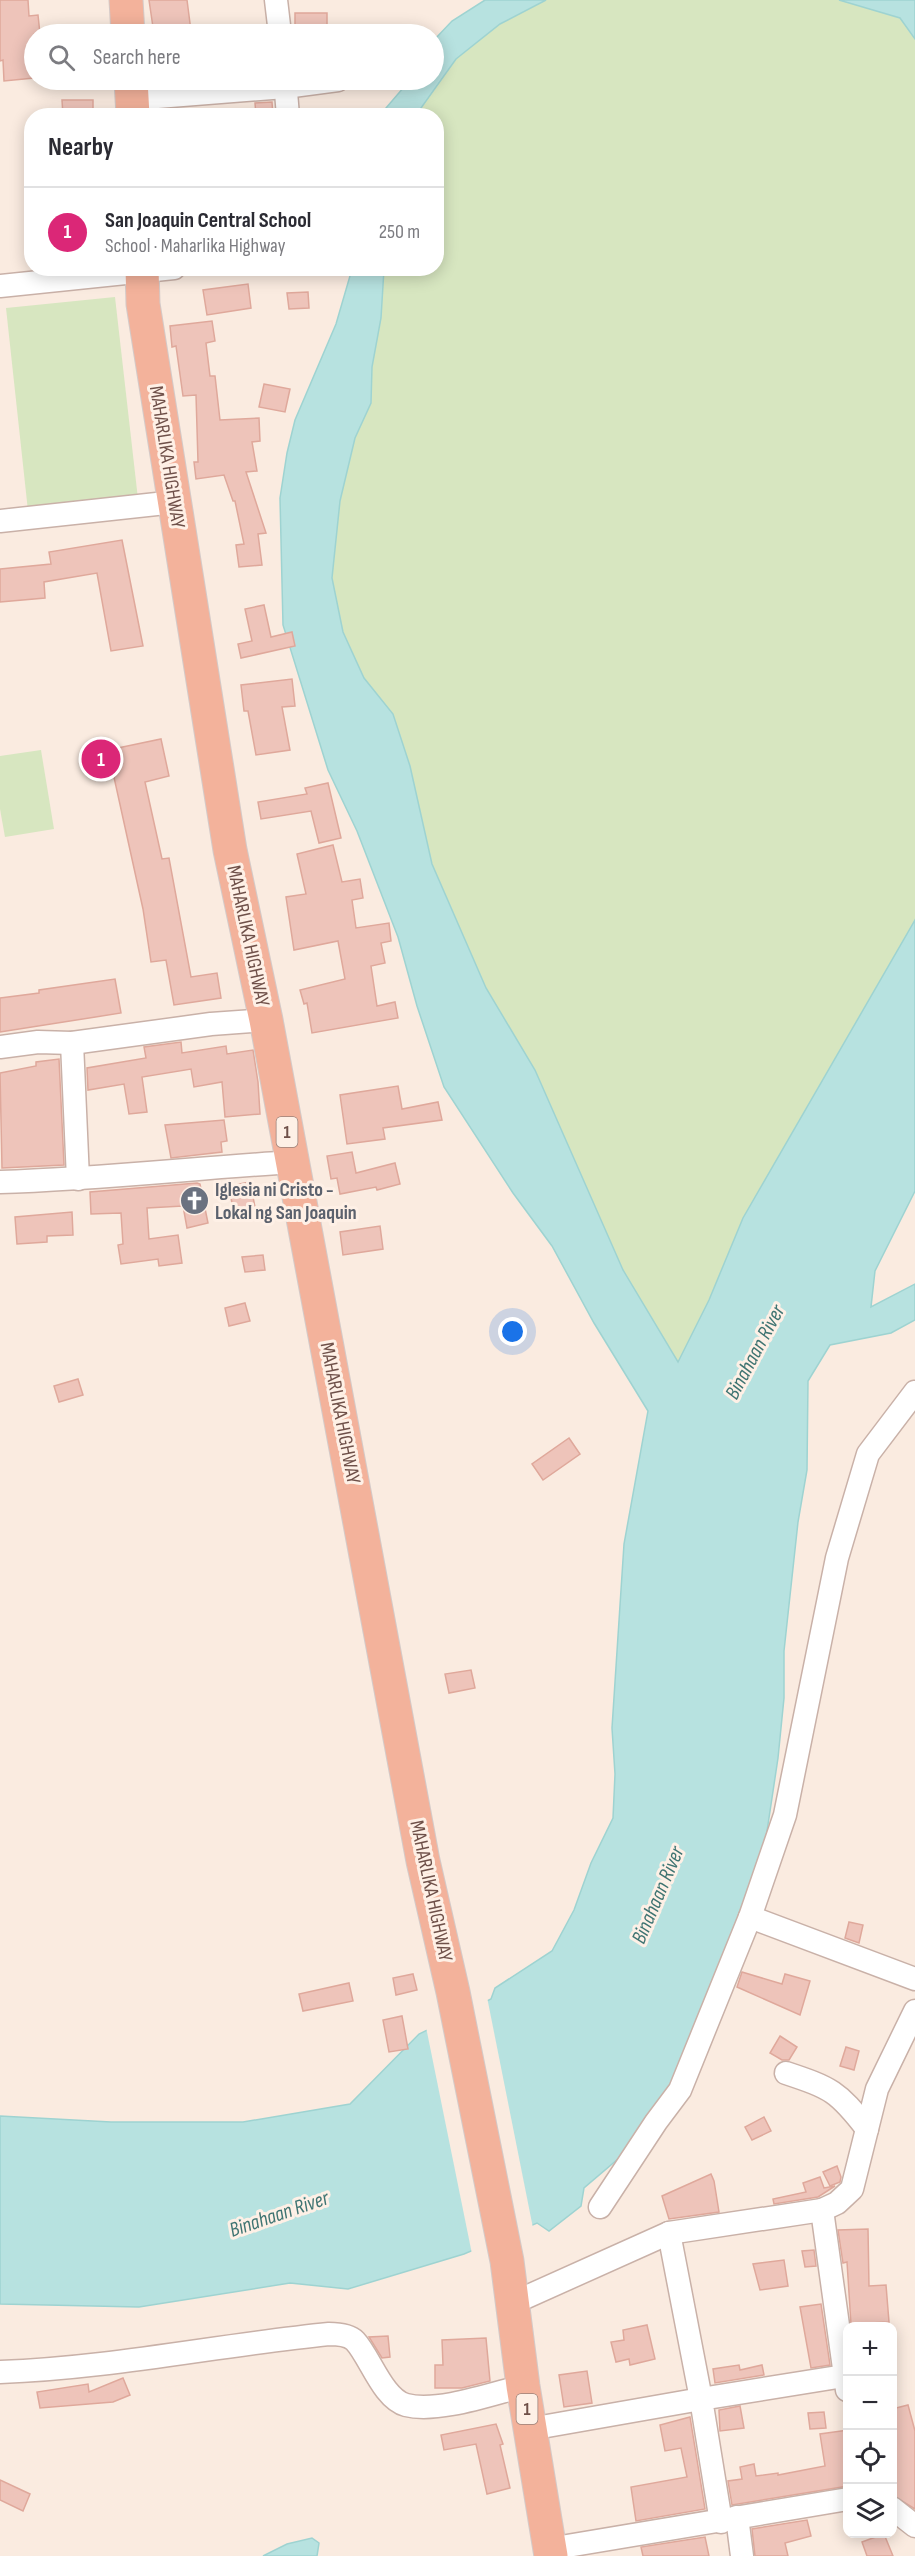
<!DOCTYPE html>
<html lang="en">
<head>
<meta charset="utf-8">
<style>
  body { margin:0; font-family:"Sofia Sans Condensed",sans-serif; background:#f7f7f7; color:#2b2b33 }
  .controls { position:absolute; right:18px; bottom:18px; display:grid; overflow:hidden; border-radius:12px; box-shadow:0 3px 15px #0003 }
  .controls button { width:54px; height:54px; display:grid; place-items:center; padding:0; border:0; border-bottom:2px solid #e1e1e2; background:#fff; color:#2b2b33; font:30px sans-serif }
  .you { position:absolute; left:513px; top:1332px; width:21px; height:21px; margin:-15px; border:4px solid #fff; border-radius:50%; background:#1a73e8; box-shadow:0 0 0 9px #1a73e833 }
  .badge { display:grid; place-items:center; width:39px; height:39px; border-radius:50%; background:#db2777; color:#fff; font-size:20px; font-weight:700 }
  .pin { position:absolute; translate:-50% -50%; border:3px solid #fff; box-shadow:0 2px 6px #0006 }
  .list { margin:0; padding:0; list-style:none }
  h2 { display:flex; justify-content:space-between; align-items:center; height:78px; margin:0; padding:0 24px; font-size:26px }
  h2 small { font-size:20px; font-weight:400; color:#7c7c81 }
  .list li { display:grid; grid-template-columns:39px 1fr auto; gap:18px; align-items:center; box-sizing:border-box; height:90px; padding:0 24px; border-top:2px solid #e1e1e2 }
  .list b { display:block; font-size:22px; white-space:nowrap }
  .list p { margin:0; font-size:20px; white-space:nowrap; color:#7c7c81 }
  .list em { font-size:20px; font-style:normal; color:#7c7c81 }
  .icon { flex:none; width:33px; height:33px; fill:none; stroke:currentColor; stroke-width:2; stroke-linecap:round; stroke-linejoin:round }
  .map { position:relative; flex:none; width:915px; height:2556px; overflow:hidden }
  .search { position:absolute; background:#fff; box-shadow:0 3px 15px #0003; left:24px; top:24px; width:420px; height:66px; display:flex; align-items:center; gap:15px; box-sizing:border-box; padding:0 21px; border-radius:33px; color:#7c7c81; font-size:22px }
  .panel { position:absolute; background:#fff; box-shadow:0 3px 15px #0003; left:24px; top:108px; width:420px; height:168px; border-radius:24px }
  .map>svg:first-child { display:block }
  .green { fill:#d7e6c0 }
  .water { fill:#b7e2e0; stroke:#9ed3d1; stroke-width:1.5 }
  .pier { fill:#faebe0 }
  .building { fill:#eec4ba; stroke:#dfa89b; stroke-width:1.5 }
  .lines { fill:none; stroke-linecap:round; stroke-linejoin:round }
  .minor-casing { stroke:#c9b1a8; stroke-width:25 }
  .trunk-casing { stroke:#d4cac8; stroke-width:35 }
  .minor { stroke:#fff; stroke-width:22 }
  .trunk { stroke:#f3b29b; stroke-width:33 }
  .labels { text-anchor:middle; dominant-baseline:central; stroke-width:6; stroke-linejoin:round; paint-order:stroke }
  .shield { fill:#fef0e6; stroke:#9a8078; stroke-width:1.5 }
  .shield-label { font-size:18px; font-weight:bold; fill:#6f5049 }
  .street-label { font-size:20px; fill:#6f5049; stroke:#fef0e6 }
  .worship-label { font-size:20px; font-weight:bold; fill:#5b616d; stroke:#fef0e6; text-anchor:start }
  .water-label { font-size:21px; font-style:italic; fill:#3f7472; stroke:#fef0e6 }
</style>
</head>
<body>
<div class="map">
<svg width="915" height="2556" viewBox="0 0 915 2556">
  <rect width="100%" height="100%" fill="#faebe0"/>
  <g class="green">
    <polygon points="546,0 839,0 900,18 915,39 915,920 678,1363 623,1270 535,1070 486,988 432,864 410,766 393,714 364,678 343,632 332,578 340,501 355,438 371,403 372,367 381,318 384,269 436,268 436,116 416,115 456,59 500,24"/>
    <polygon points="115,297 138,499 28,511 6,308"/>
    <polygon points="41,750 54,829 5,837 0,809 0,756"/>
  </g>
  <g class="water">
    <polygon points="485,0 546,0 500,24 456,59 416,115 380,115 410,80 434,80 434,40 452,21"/>
    <polygon points="839,0 915,0 915,39 900,18"/>
    <polygon points="352,269 384,269 381,318 372,367 371,403 355,438 340,501 332,578 343,632 364,678 393,714 410,766 432,864 486,988 535,1070 623,1270 678,1362 709,1300 743,1218 915,920 915,1191 875,1271 871,1307 915,1284 915,1320 891,1333 830,1345 808,1381 807,1470 798,1522 784,1651 784,1698 778,1758 764,1851 706,2000 682,2072 645,2136 584,2188 581,2206 549,2231 537,2223 464,2254 348,2289 290,2283 139,2307 0,2304 0,2116 111,2122 243,2122 350,2104 419,2034 491,1999 495,1988 552,1951 574,1910 591,1863 613,1818 615,1774 612,1728 624,1544 648,1411 594,1323 552,1246 513,1193 444,1087 417,1006 398,937 357,831 328,770 283,625 280,498 287,453 295,420 336,324"/>
    <polygon points="312,2538 319,2543 317,2556 263,2556 287,2544"/>
  </g>
  <polygon class="pier" points="487,1997 533,2228 472,2254 426,2027"/>
  <g class="building">
    <polygon points="0,0 28,0 29,16 38,15 40,34 34,34 34,78 4,81 3,60 0,61"/>
    <polygon points="149,0 187,0 191,31 183,32 184,34 154,34"/>
    <polygon points="295,13 327,13 327,28 295,29"/>
    <polygon points="62,100 93,100 93,116 63,116"/>
    <polygon points="272,102 273,116 256,116 255,103"/>
    <polygon points="248,284 251,308 207,315 203,290"/>
    <polygon points="308,292 309,308 289,309 287,293"/>
    <polygon points="212,321 215,341 206,343 210,376 215,376 220,420 259,418 260,441 252,442 257,471 246,472 266,533 258,534 262,565 239,567 236,545 244,544 235,501 233,501 224,475 196,479 194,462 198,462 196,395 183,396 176,346 172,347 170,326"/>
    <polygon points="264,384 290,389 285,412 259,407"/>
    <polygon points="122,540 143,646 111,651 97,573 44,582 45,598 0,602 0,569 51,564 49,552"/>
    <polygon points="264,605 271,637 292,632 295,646 241,658 238,644 252,641 245,609"/>
    <polygon points="292,679 295,706 282,707 290,750 256,755 248,711 244,711 241,685"/>
    <polygon points="161,739 169,776 145,782 162,859 169,858 191,977 217,973 221,998 174,1005 166,960 151,962 143,909 108,750"/>
    <polygon points="328,783 341,838 319,843 311,811 261,819 258,802 307,794 305,788"/>
    <polygon points="333,845 342,882 360,879 363,898 352,900 356,928 389,923 391,941 381,943 385,963 371,966 377,1006 395,1002 398,1018 312,1033 307,1003 304,1004 300,990 345,979 338,941 294,950 286,897 306,894 297,854"/>
    <polygon points="115,979 121,1013 0,1032 0,998 39,993 39,990"/>
    <polygon points="181,1042 182,1053 226,1046 227,1054 253,1050 258,1082 260,1114 225,1117 222,1082 194,1087 191,1069 142,1077 147,1112 129,1114 124,1084 88,1090 87,1068 146,1058 144,1047"/>
    <polygon points="59,1059 64,1165 2,1168 0,1073 36,1066 36,1062"/>
    <polygon points="398,1086 402,1109 438,1102 442,1120 383,1128 385,1139 347,1144 340,1095"/>
    <polygon points="224,1120 227,1141 221,1142 222,1152 171,1158 165,1125"/>
    <polygon points="352,1152 356,1173 395,1163 400,1184 377,1190 376,1187 340,1194 337,1178 331,1179 327,1156"/>
    <polygon points="250,1182 256,1212 234,1215 229,1186"/>
    <polygon points="197,1183 200,1184 208,1223 187,1228 183,1206 147,1208 149,1239 178,1235 182,1263 159,1266 158,1259 121,1264 118,1245 123,1244 121,1213 91,1214 90,1192"/>
    <polygon points="72,1212 73,1235 47,1236 47,1242 17,1244 15,1217"/>
    <polygon points="380,1226 383,1249 343,1255 340,1232"/>
    <polygon points="263,1255 265,1270 245,1272 242,1257"/>
    <polygon points="245,1303 250,1321 229,1326 225,1308"/>
    <polygon points="78,1379 83,1395 59,1402 54,1386"/>
    <polygon points="569,1438 580,1454 543,1480 532,1464"/>
    <polygon points="471,1670 475,1688 449,1693 445,1674"/>
    <polygon points="849,1922 863,1925 859,1943 845,1938"/>
    <polygon points="742,1972 782,1984 785,1974 810,1981 800,2015 737,1987"/>
    <polygon points="413,1974 417,1990 396,1995 393,1978"/>
    <polygon points="349,1983 353,2001 303,2011 299,1994"/>
    <polygon points="402,2016 408,2049 389,2052 383,2020"/>
    <polygon points="780,2036 797,2047 789,2060 782,2060 770,2053"/>
    <polygon points="846,2047 859,2051 854,2070 840,2066"/>
    <polygon points="764,2117 771,2131 752,2140 745,2127"/>
    <polygon points="837,2166 841,2177 840,2182 830,2186 823,2172"/>
    <polygon points="711,2174 714,2181 719,2212 669,2219 662,2196"/>
    <polygon points="820,2177 824,2188 835,2186 818,2197 774,2204 773,2199 806,2192 803,2183"/>
    <polygon points="868,2229 869,2286 886,2285 889,2322 851,2324 847,2262 843,2263 838,2230"/>
    <polygon points="814,2250 816,2266 805,2267 802,2251"/>
    <polygon points="784,2260 788,2286 760,2290 753,2264"/>
    <polygon points="821,2304 830,2365 811,2368 800,2307"/>
    <polygon points="647,2325 655,2359 630,2365 629,2359 616,2362 611,2342 624,2340 623,2330"/>
    <polygon points="388,2336 390,2357 382,2358 369,2337"/>
    <polygon points="486,2338 490,2381 462,2388 435,2388 435,2365 443,2365 442,2340"/>
    <polygon points="739,2365 740,2370 762,2365 764,2375 715,2383 713,2369"/>
    <polygon points="587,2371 592,2403 564,2407 559,2375"/>
    <polygon points="123,2378 130,2395 113,2402 40,2408 37,2392 88,2384 89,2392"/>
    <polygon points="908,2405 915,2431 915,2509 892,2495 892,2409"/>
    <polygon points="740,2406 744,2428 720,2431 719,2410"/>
    <polygon points="824,2412 826,2428 810,2429 808,2413"/>
    <polygon points="690,2417 705,2509 636,2521 631,2487 687,2477 681,2448 665,2451 660,2425"/>
    <polygon points="496,2424 503,2444 500,2445 510,2488 487,2494 476,2444 444,2450 441,2435"/>
    <polygon points="848,2430 848,2486 732,2505 728,2481 742,2479 740,2467 754,2464 756,2476 778,2473 778,2475 825,2466 820,2434"/>
    <polygon points="0,2480 30,2494 23,2511 0,2500"/>
    <polygon points="807,2520 811,2536 785,2543 788,2556 755,2556 752,2529"/>
    <polygon points="884,2534 893,2556 867,2556 862,2542"/>
    <polygon points="705,2537 709,2556 643,2556 641,2547"/>
  </g>
  <g class="lines">
    <defs>
      <g id="minor">
        <polyline points="276,0 280,34"/>
        <polyline points="285,80 288,116"/>
        <polyline points="132,99 285,87 338,80"/>
        <polyline points="0,286 174,268"/>
        <polyline points="0,521 175,502"/>
        <polyline points="72,1043 78,1179"/>
        <polyline points="0,1047 38,1042 72,1043 211,1024 266,1020"/>
        <path d="M0,1182C98,1179 195,1168 293,1162"/>
        <polyline points="750,1917 915,1979"/>
        <path d="M786,2073C831,2088 838,2091 867,2129"/>
        <polyline points="600,2207 656,2122 680,2090 750,1917 785,1815 837,1558 868,1454 915,1392"/>
        <polyline points="822,2210 847,2390"/>
        <polyline points="513,2303 669,2233 822,2210 837,2203 852,2189 877,2089 915,2011"/>
        <path d="M0,2372C111,2368 219,2345 329,2334C338,2334 349,2335 355,2341C370,2357 383,2399 406,2405C438,2413 491,2394 523,2386"/>
        <polyline points="530,2429 701,2399 669,2233"/>
        <polyline points="892,2508 915,2526"/>
        <polyline points="737,2517 742,2556"/>
        <polyline points="721,2522 701,2399 844,2376"/>
        <polyline points="549,2549 848,2499"/>
      </g>
      <g id="trunk">
        <polyline points="126,0 128,34"/>
        <polyline points="131,80 133,116"/>
        <polyline points="142,268 143,304 230,850 266,1020 423,1861 453,1992 507,2261 523,2386 551,2556"/>
      </g>
    </defs>
    <use href="#minor" class="minor-casing"/>
    <use href="#trunk" class="trunk-casing"/>
    <use href="#minor" class="minor"/>
    <use href="#trunk" class="trunk"/>
  </g>
  <defs>
    <symbol id="church-disc" viewBox="-11 -11 22 22"><circle r="9.5" fill="#6b7280" stroke="#fef0e6"/><path d="M-1.2-6h2.4v3.5h3.3v2.4h-3.3V6h-2.4V-.1h-3.3v-2.4h3.3Z" fill="#fff"/></symbol>
  </defs>
  <g fill-rule="evenodd">
    <use href="#church-disc" x="178" y="1184" width="33" height="33"/>
  </g>
  <g class="labels">
    <g class="shield">
      <rect x="276.5" y="1117" width="21" height="30" rx="4.5"/>
      <rect x="516.5" y="2394" width="21" height="30" rx="4.5"/>
    </g>
    <g class="shield-label">
      <text x="287" y="1132">1</text>
      <text x="527" y="2409">1</text>
    </g>
    <g class="street-label">
      <text transform="translate(167 457) rotate(81)">MAHARLIKA HIGHWAY</text>
      <text transform="translate(248 936) rotate(78)">MAHARLIKA HIGHWAY</text>
      <text transform="translate(340 1413) rotate(79)">MAHARLIKA HIGHWAY</text>
      <text transform="translate(431 1891) rotate(78)">MAHARLIKA HIGHWAY</text>
    </g>
    <g class="worship-label">
      <text x="215" y="1190">Iglesia ni Cristo -<tspan x="215" dy="23">Lokal ng San Joaquin</tspan></text>
    </g>
    <g class="water-label">
      <text transform="translate(755 1352) rotate(-62)">Binahaan River</text>
      <text transform="translate(658 1895) rotate(-67)">Binahaan River</text>
      <text transform="translate(279 2214) rotate(-19)">Binahaan River</text>
    </g>
  </g>
</svg>
<div class="controls">
<button>+</button>
<button>−</button>
<button><svg class="icon" aria-label="locate" viewBox="0 0 24 24"><circle cx="12" cy="12" r="6"/><path d="M12 2v4M12 18v4M2 12h4M18 12h4"/></svg></button>
<button><svg class="icon" aria-label="layers" viewBox="0 0 24 24"><path d="M12 4l9 5-9 5-9-5zM3 14l9 5 9-5"/></svg></button>
</div>
<div class="you"></div>
<div class="pin badge" style="left:101px;top:759px">1</div>
<div class="search"><svg class="icon" aria-label="search" viewBox="0 0 24 24"><circle cx="10" cy="10" r="6"/><path d="M15 15l6 6"/></svg>Search here</div>
<section class="panel">
<h2>Nearby<small></small></h2>
<ul class="list">
<li><span class="badge">1</span><div><b>San Joaquin Central School</b><p>School · Maharlika Highway</p></div><em>250 m</em></li>
</ul>
</section>
</div>
</body>
</html>
